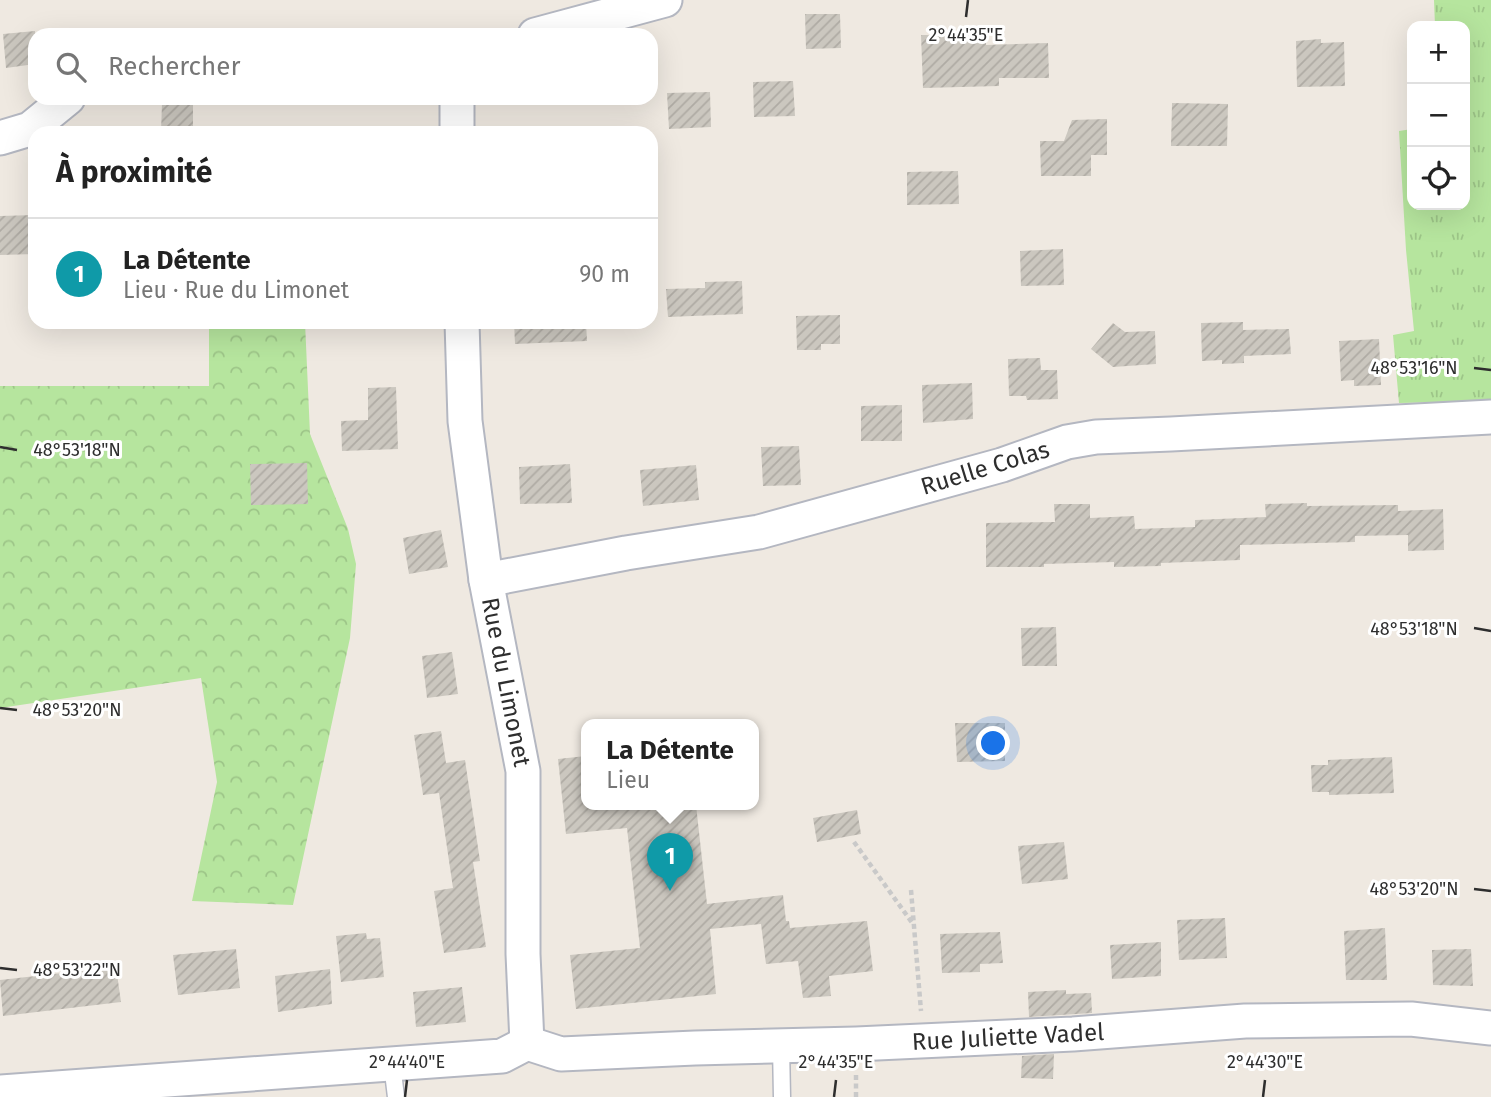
<!DOCTYPE html>
<html lang="fr">
<head>
<meta charset="utf-8">
<style>
  body { margin:0; font-family:"Fira Sans",sans-serif; background:#f6f6f6; color:#222 }
  .controls { position:absolute; right:21px; top:21px; display:grid; overflow:hidden; border-radius:14px; box-shadow:0 7px 28px #0002 }
  .controls button { width:63px; height:63px; display:grid; place-items:center; padding:0; border:0; border-bottom:2px solid #e0e0e0; background:#fff; color:#222; font:35px sans-serif }
  .you { position:absolute; left:994px; top:744px; width:24px; height:24px; margin:-18px; border:5px solid #fff; border-radius:50%; background:#1a73e8; box-shadow:0 0 0 10px #1a73e833 }
  .badge { display:grid; place-items:center; width:46px; height:46px; border-radius:50%; background:#7c3aed; color:#fff; font-size:23px; font-weight:700 }
  .pin { position:absolute; translate:-50% -58px; filter:drop-shadow(0 2px 4px #0008) }
  .pin::after { content:''; position:absolute; top:37px; width:24px; height:21px; background:inherit; clip-path:polygon(0 0,100% 0,50% 100%) }
  .popup { position:absolute; left:581px; top:719px; width:178px; height:91px; box-sizing:border-box; display:grid; place-content:center; border-radius:14px; background:#fff; filter:drop-shadow(0 2px 5px #0005); font-size:23px; white-space:nowrap; color:#767676 }
  .popup b { font-size:26px; color:#222 }
  .popup::after { content:''; position:absolute; left:50%; top:100%; margin-left:-14px; border:14px solid transparent; border-top-color:#fff }
  .list { margin:0; padding:0; list-style:none }
  h2 { display:flex; justify-content:space-between; align-items:center; height:91px; margin:0; padding:0 28px; font-size:30px }
  h2 small { font-size:23px; font-weight:400; color:#767676 }
  .list li { display:grid; grid-template-columns:46px 1fr auto; gap:21px; align-items:center; box-sizing:border-box; height:112px; padding:0 28px; border-top:2px solid #e0e0e0 }
  .list b { display:block; font-size:26px; white-space:nowrap }
  .list p { margin:0; font-size:23px; white-space:nowrap; color:#767676 }
  .list em { font-size:23px; font-style:normal; color:#767676 }
  .icon { flex:none; width:38px; height:38px; fill:none; stroke:currentColor; stroke-width:2; stroke-linecap:round; stroke-linejoin:round }
  .map { position:relative; flex:none; width:1491px; height:1097px; overflow:hidden }
  .search { position:absolute; background:#fff; box-shadow:0 7px 28px #0002; left:28px; top:28px; width:630px; height:77px; display:flex; align-items:center; gap:18px; box-sizing:border-box; padding:0 24px; border-radius:21px; color:#767676; font-size:26px }
  .panel { position:absolute; background:#fff; box-shadow:0 7px 28px #0002; left:28px; top:126px; width:630px; height:203px; border-radius:21px }
  .map>svg:first-child { display:block }
  .grass { fill:url(#grass-tufts) }
  .forest { fill:url(#forest-crowns) }
  .building { fill:url(#building-hatch) }
  .lines { fill:none; stroke-linecap:round; stroke-linejoin:round }
  .lane-casing { stroke:#b4b7c1; stroke-width:19 }
  .street-casing { stroke:#b4b7c1; stroke-width:37 }
  .path { stroke:#c9c9c9; stroke-width:4.5; stroke-dasharray:5 3.5; stroke-linecap:butt }
  .lane { stroke:#fff; stroke-width:16 }
  .street { stroke:#fff; stroke-width:33 }
  .ticks { fill:none; stroke:#2e2e2e; stroke-width:2.5 }
  .labels { text-anchor:middle; dominant-baseline:central; stroke-width:6; stroke-linejoin:round; paint-order:stroke }
  .street-label { font-size:24px; fill:#2e2e2e; stroke:#fff }
  .ticks-label { font-size:18px; text-anchor:middle; fill:#2e2e2e; stroke:#fff; stroke-width:6; stroke-linejoin:round; paint-order:stroke }
</style>
</head>
<body>
<div class="map">
<svg width="1491" height="1097" viewBox="0 0 1491 1097">
  <defs>
    <pattern id="grass-tufts" width="24" height="20" patternUnits="userSpaceOnUse" patternTransform="scale(1.75)"><rect width="24" height="20" fill="#b6e59e"/><path d="M3 7l-1-3M5 7V3M7 7l1-3M15 17l-1-3M17 17v-4M19 17l1-3" fill="none" stroke="#9dc588"/></pattern>
    <pattern id="forest-crowns" width="20" height="18" patternUnits="userSpaceOnUse" patternTransform="scale(1.75)"><rect width="20" height="18" fill="#b6e59e"/><path d="M2 6a3 3 0 1 1 6 0M12 15a3 3 0 1 1 6 0" fill="none" stroke="#9dc588"/></pattern>
    <pattern id="building-hatch" width="6" height="6" patternUnits="userSpaceOnUse" patternTransform="scale(1.75)"><rect width="6" height="6" fill="#cbc7bf"/><path d="M-1 1l2-2M0 6l6-6M5 7l2-2" fill="none" stroke="#afaba4"/></pattern>
  </defs>
  <rect width="100%" height="100%" fill="#efe9e1"/>
  <polygon class="grass" points="1434,0 1491,0 1491,401 1399,403 1393,335 1414,331 1406,250 1399,131 1412,129 1412,205 1465,205 1465,26 1435,26"/>
  <polygon class="forest" points="209,322 305,322 310,434 348,529 356,564 350,638 293,905 192,901 217,782 201,678 0,708 0,386 209,386"/>
  <g class="building">
    <polygon points="805,14 840,14 841,48 806,49"/>
    <polygon points="986,27 986,45 1048,43 1049,78 999,78 999,86 923,88 921,35 962,35 962,28"/>
    <polygon points="35,31 35,64 6,68 3,34"/>
    <polygon points="1321,39 1321,43 1344,42 1345,86 1297,87 1296,41"/>
    <polygon points="793,81 795,116 754,117 753,82"/>
    <polygon points="710,92 711,127 669,129 667,93"/>
    <polygon points="162,103 193,103 193,133 161,133"/>
    <polygon points="1172,103 1228,104 1227,146 1171,146"/>
    <polygon points="1107,119 1107,155 1091,155 1091,176 1041,176 1040,141 1064,141 1072,120"/>
    <polygon points="958,171 959,204 907,205 907,172"/>
    <polygon points="35,215 35,254 0,255 0,216"/>
    <polygon points="1063,249 1064,285 1021,286 1020,251"/>
    <polygon points="742,281 743,314 668,317 666,289 705,288 705,282"/>
    <polygon points="840,315 840,344 821,344 821,350 797,350 796,316"/>
    <polygon points="514,322 586,322 587,341 515,344"/>
    <polygon points="1243,322 1243,330 1289,329 1291,354 1244,356 1244,363 1222,364 1222,360 1202,361 1201,323"/>
    <polygon points="1113,323 1125,332 1155,331 1156,364 1113,367 1091,349"/>
    <polygon points="1379,339 1381,385 1354,386 1354,380 1341,381 1339,341"/>
    <polygon points="1040,358 1041,370 1057,370 1058,399 1027,400 1026,396 1009,396 1008,359"/>
    <polygon points="972,383 973,419 923,423 922,385"/>
    <polygon points="396,387 398,449 342,451 341,421 368,420 368,388"/>
    <polygon points="902,405 902,441 861,441 861,406"/>
    <polygon points="799,446 801,485 763,486 761,447"/>
    <polygon points="307,463 308,504 251,505 250,464"/>
    <polygon points="570,464 572,503 520,504 519,467"/>
    <polygon points="696,465 699,500 643,506 640,470"/>
    <polygon points="1307,503 1307,506 1398,505 1398,511 1443,509 1444,550 1408,551 1408,535 1355,536 1355,542 1240,545 1240,560 1161,563 1161,566 1114,567 1114,562 1044,564 1044,567 986,567 986,523 1055,522 1054,504 1090,504 1090,518 1134,516 1135,529 1195,527 1195,520 1266,517 1265,504"/>
    <polygon points="441,530 448,567 409,574 403,538"/>
    <polygon points="1056,627 1057,666 1022,666 1021,628"/>
    <polygon points="452,652 458,694 427,698 422,656"/>
    <polygon points="955,723 1005,723 1005,761 957,762"/>
    <polygon points="441,731 446,763 465,760 480,861 473,862 486,947 444,953 434,891 453,888 439,793 423,795 414,735"/>
    <polygon points="586,756 586,805 696,805 707,904 783,895 786,921 789,921 790,928 867,921 873,971 829,976 831,996 803,998 798,961 766,964 761,924 710,929 716,994 576,1009 570,955 640,948 627,828 566,834 558,759"/>
    <polygon points="1392,757 1394,793 1329,795 1329,792 1312,792 1311,765 1328,765 1328,760"/>
    <polygon points="857,810 861,834 817,842 813,818"/>
    <polygon points="1064,842 1068,879 1022,884 1018,846"/>
    <polygon points="1225,918 1227,958 1179,960 1177,920"/>
    <polygon points="1385,928 1387,980 1346,980 1344,931"/>
    <polygon points="1000,932 1003,963 980,964 980,972 942,973 940,934"/>
    <polygon points="366,933 367,939 380,938 384,977 341,982 336,936"/>
    <polygon points="1161,942 1161,976 1112,979 1110,945"/>
    <polygon points="236,949 240,988 178,995 173,955"/>
    <polygon points="1471,949 1473,986 1433,985 1432,950"/>
    <polygon points="116,967 121,1002 3,1016 0,980"/>
    <polygon points="330,969 332,1004 278,1012 275,976"/>
    <polygon points="462,987 466,1022 416,1027 413,992"/>
    <polygon points="1066,990 1066,994 1091,993 1092,1013 1029,1017 1028,992"/>
    <polygon points="1054,1054 1053,1079 1021,1078 1022,1056"/>
  </g>
  <g class="lines">
    <defs>
      <g id="lane">
        <polyline points="781,1046 782,1097"/>
        <polyline points="392,1064 396,1097"/>
      </g>
      <g id="street">
        <polyline points="535,35 665,0"/>
        <polyline points="457,133 457,98"/>
        <polyline points="0,138 30,129 68,98"/>
        <polyline points="462,322 465,421 486,580 523,771 523,954 527,1043"/>
        <polyline points="486,580 626,553 759,532 1002,465 1067,442 1096,437 1171,434 1491,417"/>
        <polyline points="527,1043 561,1054 695,1048 856,1044 1073,1034 1245,1021 1411,1019 1491,1028"/>
        <polyline points="0,1092 502,1056 527,1043"/>
      </g>
    </defs>
    <use href="#lane" class="lane-casing"/>
    <use href="#street" class="street-casing"/>
    <g class="path">
      <polyline points="854,842 913,924"/>
      <polyline points="911,890 921,1011"/>
      <polyline points="856,1097 856,1073"/>
    </g>
    <use href="#lane" class="lane"/>
    <use href="#street" class="street"/>
  </g>
  <path class="ticks" d="M966,17L968,0M1474,368L1491,370M0,447L17,450M1474,628L1491,631M0,708L17,710M1474,889L1491,891M0,968L17,970M405,1097L407,1080M834,1097L836,1080M1263,1097L1265,1080"/>
  <g class="labels">
    <g class="street-label">
      <text transform="translate(985 468) rotate(-17)">Ruelle Colas</text>
      <text transform="translate(506 682) rotate(79)">Rue du Limonet</text>
      <text transform="translate(1008 1037) rotate(-3)">Rue Juliette Vadel</text>
    </g>
  </g>
  <g class="ticks-label">
    <text x="966" y="41">2°44'35"E</text>
    <text x="1414" y="374">48°53'16"N</text>
    <text x="77" y="456">48°53'18"N</text>
    <text x="1414" y="635">48°53'18"N</text>
    <text x="77" y="716">48°53'20"N</text>
    <text x="1414" y="895">48°53'20"N</text>
    <text x="77" y="976">48°53'22"N</text>
    <text x="407" y="1068">2°44'40"E</text>
    <text x="836" y="1068">2°44'35"E</text>
    <text x="1265" y="1068">2°44'30"E</text>
  </g>
</svg>
<div class="controls">
<button>+</button>
<button>−</button>
<button><svg class="icon" aria-label="locate" viewBox="0 0 24 24"><circle cx="12" cy="12" r="6"/><path d="M12 2v4M12 18v4M2 12h4M18 12h4"/></svg></button>
</div>
<div class="you"></div>
<div class="pin badge" style="left:670px;top:891px;background:#0f9aa8">1</div>
<div class="popup"><b>La Détente</b>Lieu</div>
<div class="search"><svg class="icon" aria-label="search" viewBox="0 0 24 24"><circle cx="10" cy="10" r="6"/><path d="M15 15l6 6"/></svg>Rechercher</div>
<section class="panel">
<h2>À proximité<small></small></h2>
<ul class="list">
<li><span class="badge" style="background:#0f9aa8">1</span><div><b>La Détente</b><p>Lieu · Rue du Limonet</p></div><em>90 m</em></li>
</ul>
</section>
</div>
</body>
</html>
